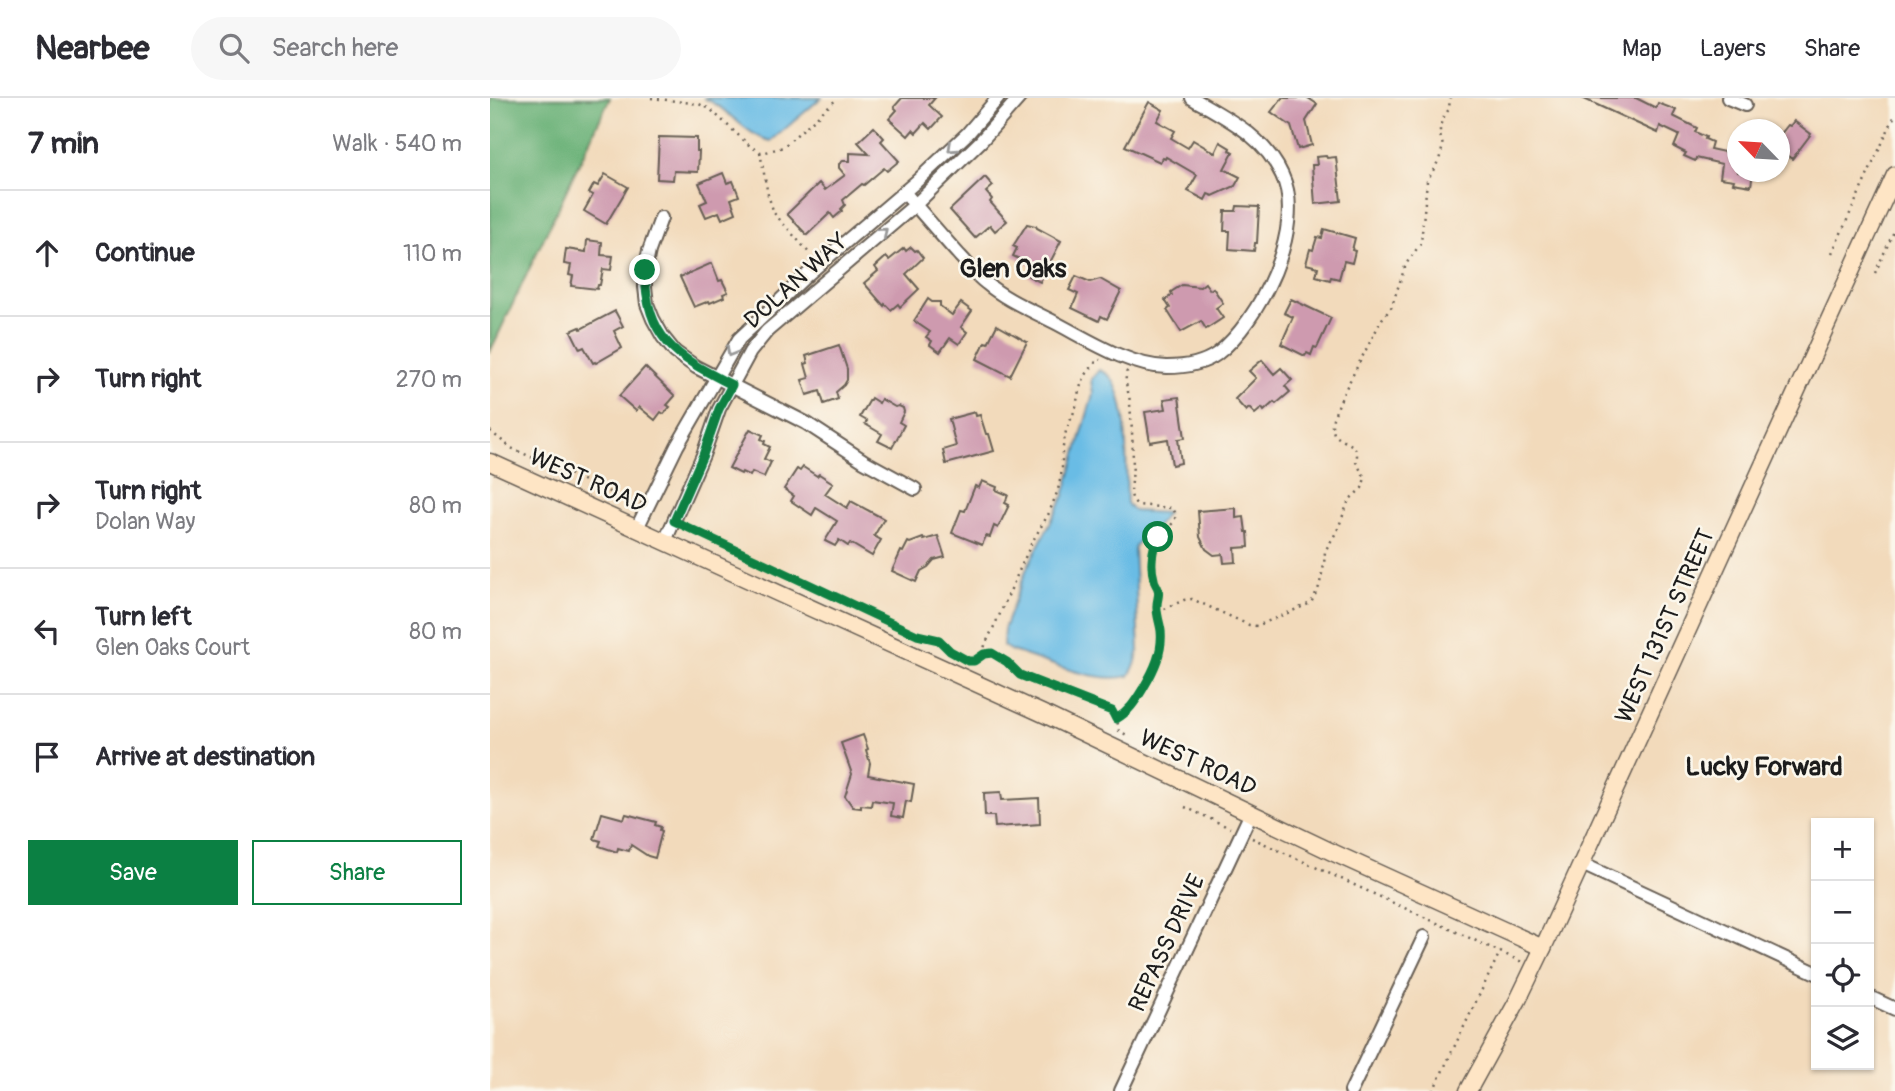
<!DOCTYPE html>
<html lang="en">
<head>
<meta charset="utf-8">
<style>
  body { margin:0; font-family:Pangolin,sans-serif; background:#f7f7f7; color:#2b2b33 }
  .controls { position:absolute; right:21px; bottom:21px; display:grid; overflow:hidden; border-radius:0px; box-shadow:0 2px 5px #0004 }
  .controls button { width:63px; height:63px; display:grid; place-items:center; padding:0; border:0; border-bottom:2px solid #e1e1e2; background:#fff; color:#2b2b33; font:35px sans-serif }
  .compass { position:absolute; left:1237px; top:21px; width:63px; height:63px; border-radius:50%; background:#fff; box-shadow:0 2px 5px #0004; rotate:295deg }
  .stop { position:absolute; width:21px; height:21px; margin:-16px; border:5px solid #0b8043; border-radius:50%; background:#fff }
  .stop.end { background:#0b8043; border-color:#fff; box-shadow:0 2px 7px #0008 }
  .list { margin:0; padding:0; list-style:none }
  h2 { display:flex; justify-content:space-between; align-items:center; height:91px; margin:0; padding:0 28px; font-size:30px }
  h2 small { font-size:23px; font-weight:400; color:#7c7c81 }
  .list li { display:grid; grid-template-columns:46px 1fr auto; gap:21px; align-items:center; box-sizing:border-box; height:126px; padding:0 28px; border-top:2px solid #e1e1e2 }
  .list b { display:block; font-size:26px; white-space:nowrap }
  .list p { margin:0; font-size:23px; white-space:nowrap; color:#7c7c81 }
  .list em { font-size:23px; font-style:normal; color:#7c7c81 }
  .actions { display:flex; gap:14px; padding:21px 28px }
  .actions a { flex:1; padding:16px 0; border:2px solid #0b8043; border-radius:0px; text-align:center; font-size:24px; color:#0b8043 }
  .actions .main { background:#0b8043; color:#fff }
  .icon { flex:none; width:38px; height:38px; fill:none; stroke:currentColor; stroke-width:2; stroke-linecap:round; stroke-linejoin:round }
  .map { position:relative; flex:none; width:1405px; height:993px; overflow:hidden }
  header { display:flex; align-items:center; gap:42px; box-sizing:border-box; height:98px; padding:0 35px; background:#fff; border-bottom:2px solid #e1e1e2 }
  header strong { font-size:33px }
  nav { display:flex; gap:38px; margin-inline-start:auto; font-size:24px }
  .search { width:490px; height:63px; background:#f7f7f7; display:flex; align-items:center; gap:18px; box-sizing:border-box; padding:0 24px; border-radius:38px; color:#7c7c81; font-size:26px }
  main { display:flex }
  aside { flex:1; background:#fff }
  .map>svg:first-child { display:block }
  .forest { fill:#68b076; stroke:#426649; stroke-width:2 }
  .water { fill:#69bce5; stroke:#426c80; stroke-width:2 }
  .building { fill:#ce9aaf }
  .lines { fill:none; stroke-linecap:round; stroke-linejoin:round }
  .street-casing { stroke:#675e54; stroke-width:16 }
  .secondary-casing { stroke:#675e54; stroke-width:19 }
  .path { stroke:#675e54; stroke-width:2.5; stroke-dasharray:2 5; stroke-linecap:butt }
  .street { stroke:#fff; stroke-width:12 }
  .secondary { stroke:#fee5c5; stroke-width:16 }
  .oneway { stroke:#999 }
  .route { stroke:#0b8043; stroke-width:9 }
  .labels { text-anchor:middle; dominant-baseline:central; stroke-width:5; stroke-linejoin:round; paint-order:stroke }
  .street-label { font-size:24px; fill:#1c1c1c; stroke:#fbf7ec }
  .neighbourhood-label { font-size:26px; font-weight:bold; fill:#1c1c1c; stroke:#fbf7ec }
</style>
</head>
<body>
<header>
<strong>Nearbee</strong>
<div class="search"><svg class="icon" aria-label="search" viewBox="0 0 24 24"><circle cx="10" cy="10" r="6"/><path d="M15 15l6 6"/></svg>Search here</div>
<nav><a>Map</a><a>Layers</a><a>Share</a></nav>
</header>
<main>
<aside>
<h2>7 min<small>Walk · 540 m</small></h2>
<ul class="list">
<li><svg class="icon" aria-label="ahead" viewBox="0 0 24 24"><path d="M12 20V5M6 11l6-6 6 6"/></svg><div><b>Continue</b></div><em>110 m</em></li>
<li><svg class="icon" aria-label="right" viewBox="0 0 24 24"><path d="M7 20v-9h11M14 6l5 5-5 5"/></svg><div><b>Turn right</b></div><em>270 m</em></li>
<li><svg class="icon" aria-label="right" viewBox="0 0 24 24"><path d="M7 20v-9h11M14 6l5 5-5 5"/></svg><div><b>Turn right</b><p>Dolan Way</p></div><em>80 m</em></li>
<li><svg class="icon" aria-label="left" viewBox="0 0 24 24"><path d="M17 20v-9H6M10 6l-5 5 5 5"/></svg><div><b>Turn left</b><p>Glen Oaks Court</p></div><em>80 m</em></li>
<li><svg class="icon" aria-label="arrive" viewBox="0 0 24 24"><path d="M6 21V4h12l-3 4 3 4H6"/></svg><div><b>Arrive at destination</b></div></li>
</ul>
<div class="actions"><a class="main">Save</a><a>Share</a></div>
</aside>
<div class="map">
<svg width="1405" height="993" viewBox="0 0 1405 993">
  <rect width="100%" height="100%" fill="#fbf7ec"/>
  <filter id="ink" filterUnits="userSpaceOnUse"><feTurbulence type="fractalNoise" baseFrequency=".0143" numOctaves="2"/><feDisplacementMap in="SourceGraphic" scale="14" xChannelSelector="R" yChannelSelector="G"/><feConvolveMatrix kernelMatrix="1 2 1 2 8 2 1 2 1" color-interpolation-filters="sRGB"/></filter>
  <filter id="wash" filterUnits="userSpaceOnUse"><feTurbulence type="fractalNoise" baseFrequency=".00686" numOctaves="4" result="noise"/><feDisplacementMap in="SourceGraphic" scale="28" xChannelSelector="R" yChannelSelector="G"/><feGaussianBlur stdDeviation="1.57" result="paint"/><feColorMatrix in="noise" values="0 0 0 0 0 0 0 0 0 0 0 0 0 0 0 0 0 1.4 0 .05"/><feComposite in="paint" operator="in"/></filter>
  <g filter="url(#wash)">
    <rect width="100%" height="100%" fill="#f2dabb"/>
    <polygon class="forest" points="0,0 120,0 0,254"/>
    <g class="water">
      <path d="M213,0H331L281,43C253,36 239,10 213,0Z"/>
      <path d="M609,272C614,274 619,276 622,281C641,309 635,372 637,406L644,413L677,415L660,437L651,439L644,450L649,552L645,567L639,578C606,586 555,563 522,553L513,548L514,531L537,470L574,398L603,296L601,282Z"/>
    </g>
    <g id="blocks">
      <g class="building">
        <polygon points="412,0 445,0 439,7 452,19 441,31 435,25 426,35 423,32 418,38 399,21 407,12 404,9"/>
        <polygon points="792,0 818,0 827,6 816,23 822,47 808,51 801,28 781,14"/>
        <polygon points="1092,0 1146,0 1166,10 1168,5 1186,12 1183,18 1207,30 1205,34 1216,39 1215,41 1222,44 1220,51 1248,57 1248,74 1263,74 1261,88 1243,85 1244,82 1230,80 1232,66 1206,60 1205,63 1194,58 1196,55 1184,49 1189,37 1170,28 1168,35"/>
        <polygon points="659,4 673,12 667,23 685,33 681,40 698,50 703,42 725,55 730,44 740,50 739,52 743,54 734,71 750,79 745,88 723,98 718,96 715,102 698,93 707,77 676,59 675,61 673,60 670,64 635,48"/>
        <polygon points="1304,23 1321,36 1302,61 1290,52 1290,37 1298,27 1300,28"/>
        <polygon points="384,29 394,40 391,43 409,63 397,73 394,70 374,87 372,86 353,102 355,107 351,111 352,113 344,120 340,115 317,137 297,116 329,85 335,92 355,77 349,70 349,66 353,63 360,63 360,55 379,56 368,44"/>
        <polygon points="169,39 207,40 207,53 209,53 208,74 184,73 183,82 167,81"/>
        <polygon points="836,58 837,60 846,59 851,103 825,106 822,67 827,67 826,59"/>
        <polygon points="233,75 237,85 243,83 249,98 241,101 246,115 232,121 229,114 216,119 210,106 217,103 209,85"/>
        <polygon points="115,76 138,89 116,126 94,113 103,97 99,95 104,86 108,88"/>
        <polygon points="495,79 503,88 496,94 502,101 500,104 517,123 505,133 500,127 485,140 460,112"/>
        <polygon points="747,108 769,109 767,145 765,145 764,153 739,151 740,133 734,133 735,113 746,113"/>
        <polygon points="537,126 546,128 547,130 571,143 550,184 538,178 543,168 523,158 527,150 523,148"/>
        <polygon points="834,131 865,140 862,152 865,153 862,165 854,163 849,181 841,179 840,182 826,178 828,169 816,166 820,151 823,152 827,139 832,140"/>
        <polygon points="97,142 112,144 111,157 123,158 121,172 113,171 110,187 108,187 107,191 81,188 83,178 79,177 81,167 74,166 76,151 96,154"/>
        <polygon points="421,149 425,153 427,152 433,160 416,176 429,191 410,209 408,206 401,212 395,206 394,208 374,185 388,173 385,169 396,159 399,162 414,150 416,153"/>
        <polygon points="222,165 229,183 232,182 238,194 233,196 234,199 220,205 219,203 204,209 190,179"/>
        <polygon points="586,178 600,184 610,181 631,193 617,221 611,218 609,223 582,210 588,196 579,192"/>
        <polygon points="715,185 720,192 723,190 733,205 726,210 733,220 716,231 711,223 691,234 677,212 680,210 675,202 682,197 681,194 692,187 710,189"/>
        <polygon points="438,201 442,204 450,204 450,208 462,217 471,205 482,213 471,229 477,234 469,246 460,240 450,254 440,247 442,243 436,239 440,234 424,223"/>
        <polygon points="801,201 841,220 827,250 824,249 821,257 817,255 815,258 791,246 803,219 794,215"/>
        <polygon points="125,213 133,228 124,233 132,250 106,265 105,264 103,265 94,249 90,251 81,233 90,229 91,231"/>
        <polygon points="507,227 537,244 520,278 487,261 495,244 498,245"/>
        <polygon points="349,247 357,271 357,282 354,287 346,294 348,301 334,306 330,293 317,297 312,282 319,280 315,266 318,265 316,258"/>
        <polygon points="772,262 784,276 791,270 802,282 795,288 800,294 786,306 784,304 774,313 772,310 765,316 759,310 756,313 745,301 766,280 759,273"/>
        <polygon points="155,269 185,298 177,307 180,309 174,316 171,314 165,322 149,309 146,313 129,298"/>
        <polygon points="689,299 695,340 688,341 691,365 682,367 678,341 660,344 655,314 676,311 674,301"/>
        <polygon points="381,300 389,305 391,301 405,309 409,308 413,310 414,314 409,324 414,327 402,350 388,343 392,336 375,326 377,323 370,319"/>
        <polygon points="485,314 486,318 490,317 496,336 499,336 504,353 456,366 453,352 466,348 459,321"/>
        <polygon points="260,331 273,337 271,341 275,343 274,346 280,349 274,361 281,364 274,379 262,374 260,378 252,374 251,376 239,370"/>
        <polygon points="313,369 327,378 329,376 343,385 335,396 357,410 361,403 394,421 384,438 391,442 382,458 360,445 358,448 349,442 345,448 335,443 347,423 326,410 322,417 301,403 304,398 294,391 307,371 310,373"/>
        <polygon points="492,383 507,389 506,392 518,397 515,405 519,407 508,430 504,428 500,439 496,438 492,447 462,435 471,412 475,413 485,388 489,390"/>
        <polygon points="746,410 746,420 754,419 756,434 758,434 759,449 745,450 746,464 734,465 733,456 724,457 716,451 710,439 708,413"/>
        <polygon points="448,438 455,459 444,462 438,469 431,473 426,484 402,473 411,453 413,454 418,444 420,445 433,440 434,442"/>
        <polygon points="373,637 378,651 376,652 380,665 378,677 424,686 421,704 416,703 413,720 401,718 403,705 382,702 381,708 371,707 371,710 363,709 355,698 362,676 351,645"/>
        <polygon points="511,694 512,702 549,700 550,726 505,729 504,718 495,718 494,695"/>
        <polygon points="112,715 134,721 136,716 166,724 165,727 171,729 170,732 172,733 165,760 158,758 141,747 139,753 128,750 127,754 109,748 111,743 104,741"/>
      </g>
    </g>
  </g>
  <g filter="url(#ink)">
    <use href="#blocks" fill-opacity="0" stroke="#675e54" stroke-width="2"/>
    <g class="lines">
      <defs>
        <g id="street">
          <polyline points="1238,0 1255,7"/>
          <path d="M414,94C433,116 451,137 470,158C479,167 486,178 496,185C516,202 541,212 564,224C597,241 640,269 677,269C693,269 713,266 727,256C769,224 817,129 792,77C774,38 738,21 702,0"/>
          <polyline points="171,120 159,153 155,172 155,189 157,206 163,221 173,239 185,254 206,269 316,325 374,363 425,391"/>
          <polyline points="147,430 187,348 249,241 318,176 427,83 478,35 508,0"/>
          <polyline points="175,443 213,357 229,311 260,254 277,233 425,107 491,43 529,0"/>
          <polyline points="1092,766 1326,875"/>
          <polyline points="1379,899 1405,911"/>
          <polyline points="631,993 761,715"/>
          <polyline points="861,993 934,839"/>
        </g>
        <g id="secondary">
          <polyline points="0,364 558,618 844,755 1053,850"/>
          <polyline points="978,993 1028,902 1053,850 1405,77"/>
        </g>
      </defs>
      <use href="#street" class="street-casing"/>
      <use href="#secondary" class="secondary-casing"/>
      <g class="path">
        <polyline points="161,0 209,6 220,11 260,48 270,54 276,54 293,49 348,0"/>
        <polyline points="270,54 278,97 284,115 321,157"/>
        <polyline points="1342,155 1405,17"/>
        <polyline points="1385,175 1405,131"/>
        <polyline points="0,333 21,350 146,406"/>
        <polyline points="194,428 427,537 449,542 460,553 478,563 484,563 493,556 502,555 517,564 530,577 622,613 627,621 629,633 637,637"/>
        <path d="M668,514L694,502L702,501L759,527L767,528L821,505L829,489L834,467L835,453L847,433L859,402L872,390L875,380L866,364C871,344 856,348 844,336L842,328L843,320L854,294L892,221L901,210L916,166L931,145L937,83L949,62L953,48L950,37V29L952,22L959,11L960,0"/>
        <polyline points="493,556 495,547 509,518 541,446 559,415 568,392 572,372 572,354 576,333 586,309 589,292 595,278 608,261 610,262"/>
        <path d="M627,621L638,614L667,564L672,539L667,507L669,499L668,490L664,482L662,455L668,439L683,425L686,418L684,412L681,410L648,407C639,401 641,393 642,383C644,358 642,331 640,306C640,295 633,285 637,274L635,273"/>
        <polyline points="695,709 740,730"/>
        <polyline points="762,740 1032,864"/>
        <polyline points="943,993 1010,854"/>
      </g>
      <use href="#street" class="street"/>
      <use href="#secondary" class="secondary"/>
    </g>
    <defs><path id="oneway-chevron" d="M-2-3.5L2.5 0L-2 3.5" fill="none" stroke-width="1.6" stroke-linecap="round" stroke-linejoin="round" transform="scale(1.75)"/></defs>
    <g class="oneway">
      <use href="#oneway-chevron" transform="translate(462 50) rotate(137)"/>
      <use href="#oneway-chevron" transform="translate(393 134) rotate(-41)"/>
      <use href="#oneway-chevron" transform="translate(241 254) rotate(120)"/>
    </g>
  </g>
  <g class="lines" filter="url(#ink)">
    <path class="route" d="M155,172C156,241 185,258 242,287L229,311L213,357L184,423L427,537L449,542L460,553L478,563H484L494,556L502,555L517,564L530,577L622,613L626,621C640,613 646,602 654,589C664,572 673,554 671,533C670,525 666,515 667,507C667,501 670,497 668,491C667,487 664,485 664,481C660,468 662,451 668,439"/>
  </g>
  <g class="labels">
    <g class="street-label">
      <text transform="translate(306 183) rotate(-42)">DOLAN WAY</text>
      <text transform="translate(98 383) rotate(24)">WEST ROAD</text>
      <text transform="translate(1175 528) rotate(-66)">WEST 131ST STREET</text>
      <text transform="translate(708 665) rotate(25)">WEST ROAD</text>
      <text transform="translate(677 845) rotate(-65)">REPASS DRIVE</text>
    </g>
    <g class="neighbourhood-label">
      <text x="523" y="171">Glen Oaks</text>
      <text x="1274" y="669">Lucky Forward</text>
    </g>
  </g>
</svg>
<div class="controls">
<button>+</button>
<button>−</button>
<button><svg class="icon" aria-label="locate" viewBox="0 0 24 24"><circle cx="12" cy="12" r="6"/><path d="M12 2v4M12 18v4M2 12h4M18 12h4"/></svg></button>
<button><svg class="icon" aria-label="layers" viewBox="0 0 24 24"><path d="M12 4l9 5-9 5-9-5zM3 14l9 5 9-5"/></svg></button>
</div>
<svg class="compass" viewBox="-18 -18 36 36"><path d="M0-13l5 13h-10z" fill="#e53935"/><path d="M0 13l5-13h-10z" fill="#7c7c81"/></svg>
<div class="stop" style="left:668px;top:439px"></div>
<div class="stop end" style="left:155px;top:172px"></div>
</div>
</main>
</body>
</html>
